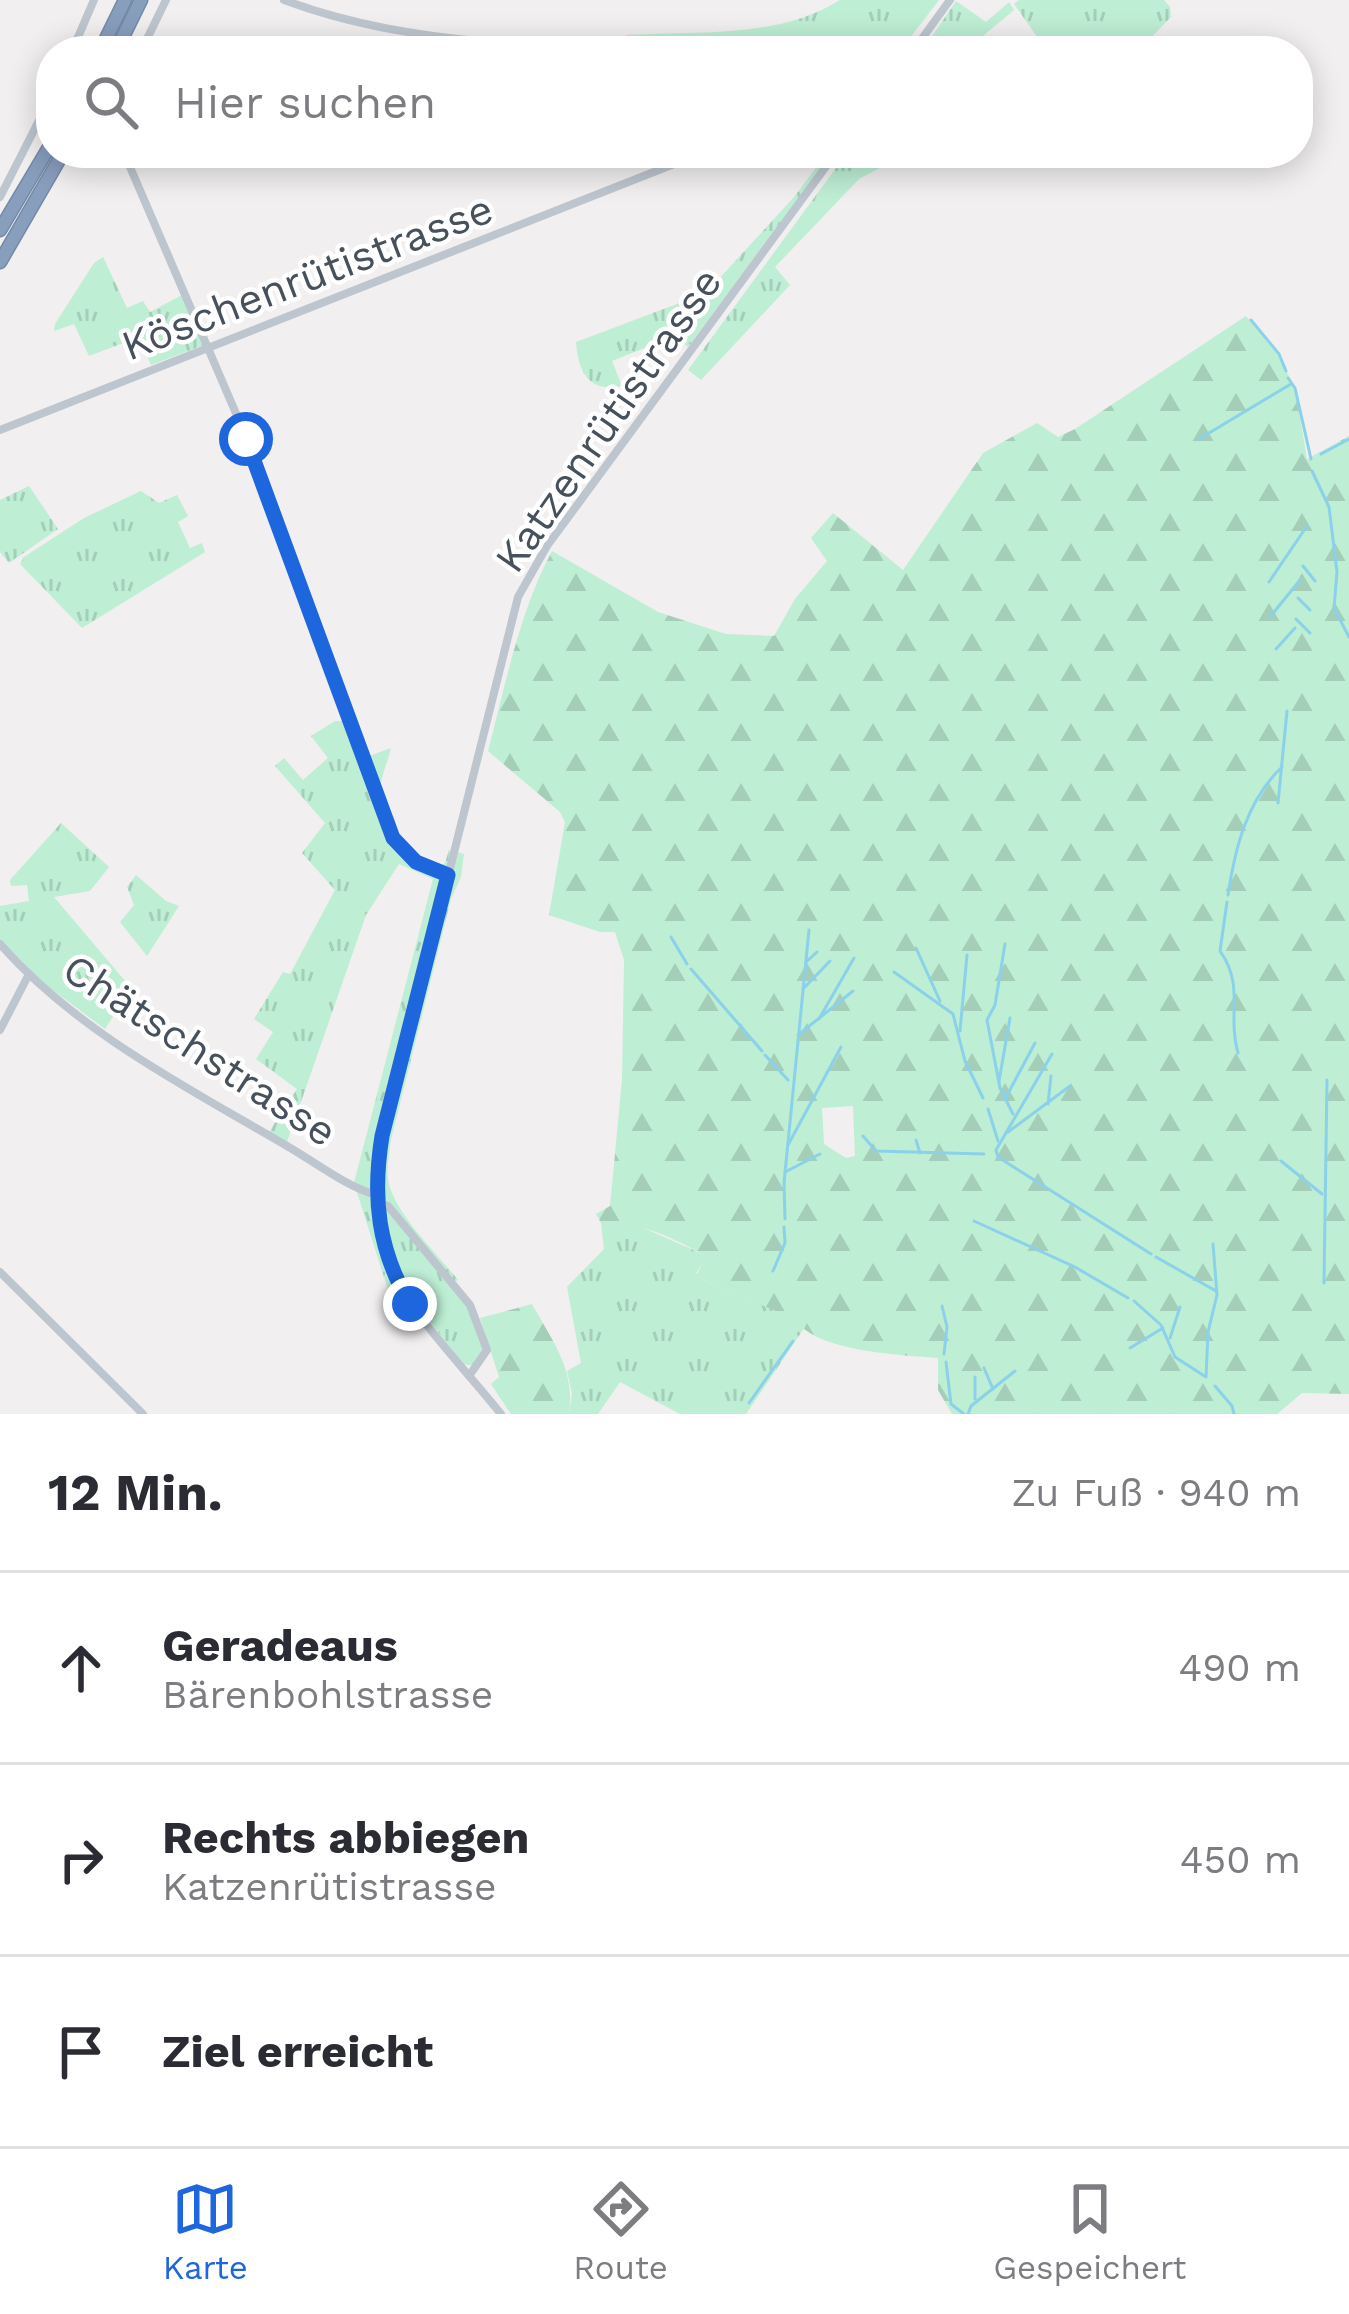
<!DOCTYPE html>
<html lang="de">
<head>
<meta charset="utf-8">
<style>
  body { margin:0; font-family:"Work Sans",sans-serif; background:#f2f2f3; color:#2b2b33 }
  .stop { position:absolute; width:36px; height:36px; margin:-27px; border:9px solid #1d66dd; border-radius:50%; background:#fff }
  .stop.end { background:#1d66dd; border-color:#fff; box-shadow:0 3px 12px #0008 }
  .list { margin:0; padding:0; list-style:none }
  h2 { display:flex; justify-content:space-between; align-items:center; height:156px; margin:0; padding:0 48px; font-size:51px }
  h2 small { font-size:39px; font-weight:400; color:#7c7c81 }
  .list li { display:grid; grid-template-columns:78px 1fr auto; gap:36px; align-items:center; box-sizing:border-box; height:192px; padding:0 48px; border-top:3px solid #e1e1e2 }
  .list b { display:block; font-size:45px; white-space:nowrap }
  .list p { margin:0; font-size:39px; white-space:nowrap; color:#7c7c81 }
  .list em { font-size:39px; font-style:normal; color:#7c7c81 }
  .icon { flex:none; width:66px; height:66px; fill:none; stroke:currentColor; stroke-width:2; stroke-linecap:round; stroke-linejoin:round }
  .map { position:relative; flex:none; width:1349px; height:1414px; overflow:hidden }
  .search { position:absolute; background:#fff; box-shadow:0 6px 30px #0003; left:36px; right:36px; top:36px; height:132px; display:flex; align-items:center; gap:30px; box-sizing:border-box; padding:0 42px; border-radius:48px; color:#7c7c81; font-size:45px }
  .sheet { height:732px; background:#fff }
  nav { display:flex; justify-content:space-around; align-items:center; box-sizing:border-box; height:168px; border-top:3px solid #e1e1e2; background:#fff; font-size:33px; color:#7c7c81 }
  nav a { display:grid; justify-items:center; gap:6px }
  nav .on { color:#1d66dd }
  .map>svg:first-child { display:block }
  .grass { fill:url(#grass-tufts) }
  .forest { fill:url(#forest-firs); fill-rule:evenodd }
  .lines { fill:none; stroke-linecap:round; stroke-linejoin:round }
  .stream { stroke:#8cd1ea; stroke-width:3 }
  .highway-casing { stroke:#7389a8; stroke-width:15 }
  .minor { stroke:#bdc5ce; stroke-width:8 }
  .highway { stroke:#889ebd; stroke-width:12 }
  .route { stroke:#1d66dd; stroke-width:15 }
  .labels { text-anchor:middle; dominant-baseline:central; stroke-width:9; stroke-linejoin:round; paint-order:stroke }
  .street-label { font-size:42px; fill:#47515c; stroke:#fff }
</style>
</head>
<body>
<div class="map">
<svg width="1349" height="1414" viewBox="0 0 1349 1414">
  <defs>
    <pattern id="grass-tufts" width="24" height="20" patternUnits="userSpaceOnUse" patternTransform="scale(3)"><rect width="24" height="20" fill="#beeed4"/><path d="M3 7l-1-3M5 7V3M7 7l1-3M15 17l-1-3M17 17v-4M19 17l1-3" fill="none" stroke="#a5ceb8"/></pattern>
    <pattern id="forest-firs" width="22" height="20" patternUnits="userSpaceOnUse" patternTransform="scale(3)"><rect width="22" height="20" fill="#beeed4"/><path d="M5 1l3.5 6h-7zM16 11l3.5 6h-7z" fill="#a5ceb8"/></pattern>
  </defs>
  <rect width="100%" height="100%" fill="#f1efef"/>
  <g class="grass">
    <path d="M840,0H939L900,51H865L813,41L627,40L626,35C697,31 778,39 840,0Z"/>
    <polygon points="1019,0 1164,0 1170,7 1171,17 1138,51 1047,51 1014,4"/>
    <polygon points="956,1 986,22 1009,2 1014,10 965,51 922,51"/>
    <path d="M827,153H832L688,347L668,332L647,347L612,361L622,386C589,393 578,372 576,342L706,293L794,197Z"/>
    <polygon points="847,153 908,153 859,179 775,267 790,285 701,380 688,370"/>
    <polygon points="103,257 127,308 143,301 150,312 182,295 204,345 151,365 139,337 89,356 74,324 54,331 55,324 94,263"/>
    <polygon points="29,486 58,529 9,563 0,552 0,500"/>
    <polygon points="141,491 159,503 177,495 188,516 178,522 190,548 202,543 205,552 82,628 20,564 24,557 84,518"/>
    <path d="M335,721H346L361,759L391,748C388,761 379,781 380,795C382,828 410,856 439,867L445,863L449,850L464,854L461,877L451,899L391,1140C389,1156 385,1173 390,1188C402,1221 436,1252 458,1280L451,1284L471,1310L485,1346L474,1366L463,1364L405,1290L390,1296L354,1183L433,879L399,864L366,915L287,1142L269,1132L297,1089L256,1059L273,1032L254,1019L283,972L290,974L335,890L302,853L325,823L275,766L284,758L303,780L328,758L311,736Z"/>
    <polygon points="61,823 109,867 90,891 54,897 131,988 105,1029 30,973 0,941 0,906 29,901 27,885 11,886 10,880"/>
    <polygon points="136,875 166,901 179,906 147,956 120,922 134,905 127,887"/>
    <polygon points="630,1222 707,1256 696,1273 705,1281 807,1324 746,1414 680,1414 620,1382 598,1414 569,1414 572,1394 567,1371 581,1363 567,1287 604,1249 601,1223"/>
  </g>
  <g class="forest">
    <path d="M1246,316L1277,354L1295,387L1307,459L1349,436V1394L1302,1393L1277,1414H952L938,1390V1358C901,1355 833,1352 804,1329L806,1324L705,1281L697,1274L706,1256C671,1237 642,1222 601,1223L596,1214L610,1206L622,1080L624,960L615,932H600L549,915L565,822L560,812L488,751C506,683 519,613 552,551L658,612L726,634L774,636L795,599L827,561L811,538L833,513L903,570L983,453L1037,423L1058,437L1075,429ZM853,1106L855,1156L846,1158L824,1144L822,1108Z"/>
    <path d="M532,1304C552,1340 576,1371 569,1414H511L491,1384L499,1377L480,1318Z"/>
  </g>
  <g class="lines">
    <g class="stream">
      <polyline points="1251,320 1279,354 1286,371"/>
      <polyline points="1288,378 1295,388 1311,459"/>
      <polyline points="1199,439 1291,384"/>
      <polyline points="1321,454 1349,439"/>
      <polyline points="1312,471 1329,507 1337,572 1334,608 1349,637"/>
      <polyline points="1303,566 1315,581"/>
      <polyline points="1269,582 1307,526"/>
      <polyline points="1298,598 1310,610"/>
      <polyline points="1270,617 1300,580"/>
      <polyline points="1296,619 1310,633"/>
      <polyline points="1276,649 1295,628"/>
      <polyline points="1278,803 1287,711"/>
      <path d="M1228,895C1235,848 1247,800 1282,767"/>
      <path d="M1227,902L1220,951C1245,986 1227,1015 1238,1053"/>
      <polyline points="671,937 687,964"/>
      <polyline points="1005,944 995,1005 987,1020 1000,1088 1013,1114"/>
      <polyline points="916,948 940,1001"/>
      <polyline points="806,962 817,952"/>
      <polyline points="691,969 762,1051"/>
      <polyline points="894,972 953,1014 965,1061 983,1098"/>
      <polyline points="803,989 830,961"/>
      <polyline points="819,1019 854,958"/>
      <polyline points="960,1031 967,955"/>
      <polyline points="798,1035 853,991"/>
      <polyline points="1052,1054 996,1150 998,1157 1151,1254"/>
      <polyline points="765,1055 788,1080"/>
      <polyline points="999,1081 1010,1018"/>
      <polyline points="1005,1099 1035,1043"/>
      <polyline points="1048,1104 1051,1076"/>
      <polyline points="988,1109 998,1141"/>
      <polyline points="1008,1132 1070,1086"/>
      <polyline points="863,1136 876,1151 984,1154"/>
      <polyline points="916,1140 920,1153"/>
      <polyline points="788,1145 841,1047"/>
      <polyline points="1281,1161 1322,1194"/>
      <polyline points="785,1172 820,1154"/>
      <polyline points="785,1219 784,1183 809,930"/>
      <polyline points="974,1221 1075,1267 1128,1298"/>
      <polyline points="1156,1257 1216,1291"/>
      <polyline points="773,1271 785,1243 784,1227"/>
      <polyline points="1324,1283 1327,1080"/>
      <polyline points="1134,1301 1161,1325 1175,1357 1206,1377 1208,1332 1217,1295 1213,1244"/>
      <polyline points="942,1306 947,1327 944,1354"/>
      <polyline points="1170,1338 1180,1307"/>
      <polyline points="1130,1348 1163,1328"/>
      <polyline points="946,1362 951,1404 964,1414"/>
      <polyline points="984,1368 993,1389"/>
      <polyline points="975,1377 975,1399"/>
      <polyline points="1215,1386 1232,1406 1234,1414"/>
      <polyline points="749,1403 793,1341"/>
      <polyline points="968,1414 971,1406 1015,1371"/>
    </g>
    <defs>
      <g id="highway">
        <polyline points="100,51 125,0"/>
        <polyline points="116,51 141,0"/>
        <polyline points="0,230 51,144"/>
        <polyline points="0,262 63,153"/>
      </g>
    </defs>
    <use href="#highway" class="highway-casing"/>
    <g class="minor">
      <path d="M284,0C444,60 626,44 795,46L847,51"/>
      <polyline points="72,51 94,0"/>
      <polyline points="141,51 166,0"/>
      <polyline points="913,51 950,0"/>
      <path d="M124,153L241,425L386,822C400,852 417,865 448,875"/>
      <polyline points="0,197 51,97"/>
      <polyline points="0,430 702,153"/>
      <path d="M0,944C76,1031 188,1088 287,1146C315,1162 345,1186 376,1195"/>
      <polyline points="0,1030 29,974"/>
      <polyline points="376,1203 388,1206 470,1305 487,1350 469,1376"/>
      <polyline points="0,1272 143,1414"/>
      <path d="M501,1414C423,1317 358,1273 383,1136L518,597L547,546L836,153"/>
    </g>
    <use href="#highway" class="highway"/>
  </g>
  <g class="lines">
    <path class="route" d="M246,439L393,838L416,862L448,875L382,1136C372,1198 378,1250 410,1304"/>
  </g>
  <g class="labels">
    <g class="street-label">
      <text transform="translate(307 277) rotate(-21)">Köschenrütistrasse</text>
      <text transform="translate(608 420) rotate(-55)">Katzenrütistrasse</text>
      <text transform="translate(200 1050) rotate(33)">Chätschstrasse</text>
    </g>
  </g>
</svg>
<div class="stop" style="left:246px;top:439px"></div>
<div class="stop end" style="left:410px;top:1304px"></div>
<div class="search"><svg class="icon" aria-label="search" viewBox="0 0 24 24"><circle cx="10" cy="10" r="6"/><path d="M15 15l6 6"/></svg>Hier suchen</div>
</div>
<section class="sheet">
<h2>12 Min.<small>Zu Fuß · 940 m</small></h2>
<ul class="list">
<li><svg class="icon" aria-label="ahead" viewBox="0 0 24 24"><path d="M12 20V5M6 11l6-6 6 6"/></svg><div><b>Geradeaus</b><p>Bärenbohlstrasse</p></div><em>490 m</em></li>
<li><svg class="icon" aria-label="right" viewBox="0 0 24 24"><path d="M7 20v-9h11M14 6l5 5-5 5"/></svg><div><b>Rechts abbiegen</b><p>Katzenrütistrasse</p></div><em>450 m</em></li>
<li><svg class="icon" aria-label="arrive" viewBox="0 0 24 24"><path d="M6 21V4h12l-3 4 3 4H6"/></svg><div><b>Ziel erreicht</b></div></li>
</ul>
</section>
<nav>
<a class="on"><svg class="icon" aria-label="map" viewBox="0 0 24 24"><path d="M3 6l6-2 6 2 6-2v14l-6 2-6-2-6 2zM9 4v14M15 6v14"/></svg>Karte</a>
<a><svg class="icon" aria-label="directions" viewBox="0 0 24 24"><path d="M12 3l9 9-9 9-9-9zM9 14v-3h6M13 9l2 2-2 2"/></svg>Route</a>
<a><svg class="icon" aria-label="saved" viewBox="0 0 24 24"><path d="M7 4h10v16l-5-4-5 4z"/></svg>Gespeichert</a>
</nav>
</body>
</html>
